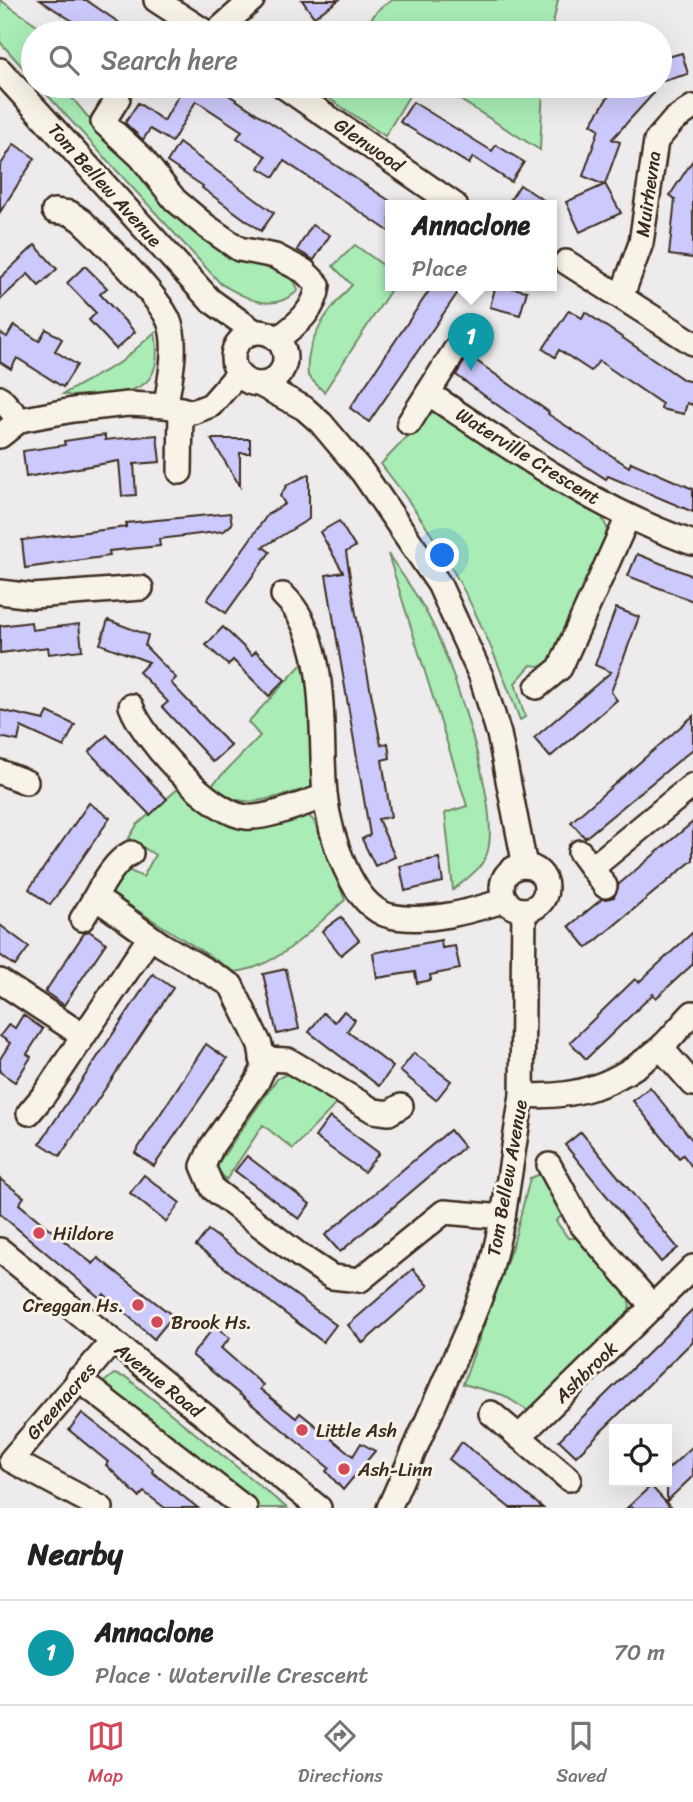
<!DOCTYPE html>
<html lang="en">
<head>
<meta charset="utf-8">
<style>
  body { margin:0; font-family:Sriracha,sans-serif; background:#f2f2f2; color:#222 }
  .controls { position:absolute; right:21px; bottom:21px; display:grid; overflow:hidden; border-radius:0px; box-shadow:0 7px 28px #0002 }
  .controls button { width:63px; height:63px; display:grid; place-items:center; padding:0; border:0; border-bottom:2px solid #e0e0e0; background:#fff; color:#222; font:35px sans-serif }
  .you { position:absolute; left:443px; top:556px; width:24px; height:24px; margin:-18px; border:5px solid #fff; border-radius:50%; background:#1a73e8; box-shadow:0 0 0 10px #1a73e833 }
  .badge { display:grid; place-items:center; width:46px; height:46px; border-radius:50%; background:#d1495b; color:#fff; font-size:23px; font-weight:700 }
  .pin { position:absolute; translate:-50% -58px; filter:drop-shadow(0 2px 4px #0008) }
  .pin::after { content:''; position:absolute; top:37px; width:24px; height:21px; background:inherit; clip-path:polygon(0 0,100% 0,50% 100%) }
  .popup { position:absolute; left:385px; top:200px; width:172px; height:91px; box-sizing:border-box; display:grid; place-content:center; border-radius:0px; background:#fff; filter:drop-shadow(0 2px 5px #0005); font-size:23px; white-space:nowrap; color:#767676 }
  .popup b { font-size:26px; color:#222 }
  .popup::after { content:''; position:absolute; left:50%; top:100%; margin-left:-14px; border:14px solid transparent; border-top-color:#fff }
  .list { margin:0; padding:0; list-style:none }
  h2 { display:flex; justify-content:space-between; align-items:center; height:91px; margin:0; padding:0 28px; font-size:30px }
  h2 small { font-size:23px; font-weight:400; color:#767676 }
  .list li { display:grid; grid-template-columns:46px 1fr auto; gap:21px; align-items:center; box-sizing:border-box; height:105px; padding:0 28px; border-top:2px solid #e0e0e0 }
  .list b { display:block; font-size:26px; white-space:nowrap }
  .list p { margin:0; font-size:23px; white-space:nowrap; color:#767676 }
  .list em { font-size:23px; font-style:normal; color:#767676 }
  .icon { flex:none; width:38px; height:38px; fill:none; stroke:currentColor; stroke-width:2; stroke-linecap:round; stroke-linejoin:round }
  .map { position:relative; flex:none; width:693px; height:1508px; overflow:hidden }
  .search { position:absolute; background:#fff; box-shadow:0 7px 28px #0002; left:21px; right:21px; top:21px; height:77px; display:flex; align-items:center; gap:18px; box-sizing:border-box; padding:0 24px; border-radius:38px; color:#767676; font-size:26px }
  .sheet { height:196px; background:#fff }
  nav { display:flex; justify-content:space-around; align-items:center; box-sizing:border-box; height:98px; border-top:2px solid #e0e0e0; background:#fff; font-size:19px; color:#767676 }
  nav a { display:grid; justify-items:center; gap:4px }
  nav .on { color:#d1495b }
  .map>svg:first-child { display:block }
  .green { fill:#a9ecb6; stroke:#728b6a; stroke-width:2 }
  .building { fill:#ccc9fc; stroke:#3b2a1e; stroke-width:2 }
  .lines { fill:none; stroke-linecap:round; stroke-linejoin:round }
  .minor-casing { stroke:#3b2a1e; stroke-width:28 }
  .minor { stroke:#f7f3e8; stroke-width:23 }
  .poi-dot { fill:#d1495b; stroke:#f7f3e8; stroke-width:2.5 }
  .labels { text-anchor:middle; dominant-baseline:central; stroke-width:6; stroke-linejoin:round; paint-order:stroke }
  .street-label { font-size:19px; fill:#3b2a1e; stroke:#f7f3e8 }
  .poi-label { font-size:19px; fill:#3b2a1e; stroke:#f7f3e8; text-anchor:start }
</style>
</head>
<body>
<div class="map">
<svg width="693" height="1508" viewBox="0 0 693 1508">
  <rect width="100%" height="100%" fill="#eeebec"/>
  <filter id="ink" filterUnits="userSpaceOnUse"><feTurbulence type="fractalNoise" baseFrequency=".0143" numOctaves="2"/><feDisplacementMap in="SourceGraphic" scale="14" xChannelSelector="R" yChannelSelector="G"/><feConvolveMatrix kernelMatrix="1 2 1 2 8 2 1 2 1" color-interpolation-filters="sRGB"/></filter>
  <g filter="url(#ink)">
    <g class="green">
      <polygon points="0,0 49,33 33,33 33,58 28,66 33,71 33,79 0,42"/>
      <polygon points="393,0 558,0 551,33 359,33 380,8"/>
      <path d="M39,86H51L74,100L100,132L242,259C257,266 297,272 298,291C270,314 249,299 221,284Z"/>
      <polygon points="322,86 415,86 385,136 318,91"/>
      <polygon points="438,86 543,86 540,150"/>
      <path d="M355,245L390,270L391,285H394L324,392L308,376C304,340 328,310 352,285L333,266Z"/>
      <path d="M155,332C167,400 122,392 72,396L63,394L121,362Z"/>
      <path d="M432,411L439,413L602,517L607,528L606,536L560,649L546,667L531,665L515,683L525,717L520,720C483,620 448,549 381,464Z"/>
      <path d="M388,554C405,579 424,604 436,632C456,676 499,805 488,850C484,868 466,879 453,890L445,813L467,806Z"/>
      <path d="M302,664L311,695L313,787C279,795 240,816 212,785L260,736L248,722Z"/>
      <path d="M182,785L210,809L306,813L314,821L345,900C311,929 281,966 235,972L110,893L120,874L128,870L143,877L155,855L129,838L137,825Z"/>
      <polygon points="290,1072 340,1100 293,1149 263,1125 226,1180 217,1168 219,1162 277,1079"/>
      <polygon points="543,1173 561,1206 562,1215 556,1221 568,1238 581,1238 628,1295 630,1306 627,1318 530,1412 503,1395 463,1384 514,1241 530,1178"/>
      <polygon points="114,1374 127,1378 287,1508 253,1508 99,1386"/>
    </g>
    <g class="building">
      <polygon points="40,0 86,0 121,24 115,33 91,33"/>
      <polygon points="302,0 339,0 314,17"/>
      <polygon points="682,53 688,74 660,82 660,59"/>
      <polygon points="172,86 215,86 390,201 390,232 284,161 274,177 259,168 266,156 237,138 242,131 196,101 172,142 150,129 143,140 125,123 138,103 164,121 181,91"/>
      <polygon points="615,86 644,86 653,94 612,139 620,142 605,184 621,213 580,232 566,202 604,185 583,176 599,129 591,124"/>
      <polygon points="413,102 492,151 496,145 524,162 511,182 473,157 469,164 400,122"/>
      <polygon points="179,143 274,213 261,231 202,188 203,186 167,162"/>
      <polygon points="14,144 35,158 0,212 0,166"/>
      <polygon points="693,160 693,258 669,255 675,199 670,195"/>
      <polygon points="520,185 551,205 507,205"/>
      <polygon points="312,225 330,235 314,260 297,250"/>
      <polygon points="35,245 57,269 39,286 28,274 0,300 0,278"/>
      <polygon points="85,266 107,288 100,294 135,332 116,349 89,320 96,313 67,283"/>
      <polygon points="433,285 463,285 369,422 350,408"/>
      <polygon points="496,285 527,291 520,315 490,307"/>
      <polygon points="569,310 582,318 585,312 684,380 693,382 693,405 687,403 684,414 661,409 662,404 599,361 591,371 559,350 555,357 543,349"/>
      <polygon points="14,325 39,341 46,329 62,339 55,351 77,365 63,387 17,358 11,369 0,362 0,333 7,337"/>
      <polygon points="468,355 549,412 548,414 629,467 631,462 693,489 693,512 608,476 606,479 543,438 456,375"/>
      <polygon points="105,435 105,440 157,435 160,462 134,464 136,495 122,496 119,461 26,477 23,451 65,445 64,441"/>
      <polygon points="211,439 250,439 250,453 240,453 240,486"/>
      <polygon points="309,474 309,519 263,547 270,552 226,613 207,600 268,514 285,504 280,496 287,485"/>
      <polygon points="230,513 232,524 224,531 159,539 160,546 109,551 110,556 25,568 22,540 126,527 126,523"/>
      <polygon points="339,521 355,547 346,552 356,614 381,745 388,743 390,758 382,760 391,817 378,819 395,857 375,866 362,839 370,835 326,575 343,572 320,532"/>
      <polygon points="637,554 693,576 693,601 628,576"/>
      <polygon points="616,608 639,617 611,692 617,700 550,757 534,738 611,672 595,665"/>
      <polygon points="108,620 148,635 145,646 176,678 171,683 231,746 213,762 162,707 168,702 139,672 149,662 100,644"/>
      <polygon points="31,622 32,630 79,624 82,650 49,654 48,647 0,653 0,626"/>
      <polygon points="223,627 252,655 256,651 285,680 269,696 233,660 228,665 206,645"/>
      <polygon points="0,710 44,720 48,712 75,725 64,747 21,727 18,741 0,737"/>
      <polygon points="693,716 693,749 585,838 571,822"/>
      <polygon points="107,735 167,799 150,815 89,752"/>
      <polygon points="89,803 110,818 50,905 29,889"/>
      <polygon points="693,822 693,860 587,948 569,926 602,899 614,897 619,884"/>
      <polygon points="439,858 443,882 405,891 400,866"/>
      <polygon points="341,917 359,940 341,955 322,931"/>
      <polygon points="0,925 29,947 15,966 0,955"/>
      <polygon points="89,931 106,943 64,1005 45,992 85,932"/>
      <polygon points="693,932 693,964 656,998 653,994 586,1059 570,1042 635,979 639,982"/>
      <polygon points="441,940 442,948 455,946 460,969 430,975 431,980 417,983 415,972 377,978 373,953"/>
      <polygon points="286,969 299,1029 277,1034 263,974"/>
      <polygon points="153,974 173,988 60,1156 40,1143"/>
      <polygon points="344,1011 355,1020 347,1031 393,1067 379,1086 309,1032 323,1013 335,1022"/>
      <polygon points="23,1015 43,1029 27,1054 31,1057 15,1082 0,1072 0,1059 10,1043 0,1036 9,1024 15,1028"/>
      <polygon points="206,1044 227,1059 154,1166 135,1153"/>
      <polygon points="414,1053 451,1081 436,1100 400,1071"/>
      <polygon points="650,1087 693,1141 693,1168 683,1155 679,1158 633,1101"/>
      <polygon points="330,1117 379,1153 364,1172 315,1137"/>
      <polygon points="450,1130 464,1147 340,1252 325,1235"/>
      <polygon points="581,1132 678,1248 661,1262 565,1145"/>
      <polygon points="247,1156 310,1204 299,1219 235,1171"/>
      <polygon points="144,1175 180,1203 166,1222 130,1193"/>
      <polygon points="0,1179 24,1197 19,1204 69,1245 93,1264 98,1258 173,1316 154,1339 104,1294 101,1299 0,1214"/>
      <polygon points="208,1230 336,1325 323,1342 196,1246"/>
      <polygon points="413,1269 428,1286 363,1343 348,1325"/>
      <polygon points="693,1309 693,1341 576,1456 559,1440"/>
      <polygon points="215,1326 230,1338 221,1348 263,1385 260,1389 296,1418 300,1413 353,1456 361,1443 375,1451 343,1490 326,1471 329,1468 192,1355"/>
      <polygon points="82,1413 139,1457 153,1469 152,1472 198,1508 165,1508 144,1492 139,1497 106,1465 108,1462 69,1430"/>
      <polygon points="462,1442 487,1462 543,1508 510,1508 449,1459"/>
      <polygon points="693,1446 693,1476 667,1501 667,1470"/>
      <polygon points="651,1486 671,1508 627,1508 642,1494"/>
    </g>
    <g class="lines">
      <defs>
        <g id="minor">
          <polyline points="156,0 207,33"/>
          <polyline points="215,33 252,0"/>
          <polyline points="0,70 210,300 255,332"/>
          <polyline points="283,86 455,205"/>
          <path d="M118,98L103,122L141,157L175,200L206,226L239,249L275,256L304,271L318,285C316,309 297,325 277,339"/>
          <path d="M54,211L70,213L82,221C103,242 162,298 170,324C178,349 169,381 166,406"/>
          <polyline points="566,262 693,343"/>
          <polyline points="622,295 641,243 656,141 674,120 693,107"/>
          <circle cx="259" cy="358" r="26"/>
          <polyline points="259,384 304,408 321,423 363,473 439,584 481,676 499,734 525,866"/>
          <path d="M428,393C512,449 597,510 693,543"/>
          <polyline points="0,398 20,420"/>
          <polyline points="409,423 469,328"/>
          <polyline points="0,436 20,420 73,410 128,404 166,406 193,412 211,405 238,374"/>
          <polyline points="180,472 181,409"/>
          <polyline points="0,592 33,596 141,588"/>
          <path d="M283,595C331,640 319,734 325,794C329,831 350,906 390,916C427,924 471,911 506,900"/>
          <polyline points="537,687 560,668 628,517"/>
          <path d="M131,706C143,739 210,813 246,817C267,819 305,803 325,796"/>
          <polyline points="0,772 26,782"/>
          <polyline points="580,852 605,886"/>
          <circle cx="524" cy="888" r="22"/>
          <polyline points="592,868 693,785"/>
          <polyline points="96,898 162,945 231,985 260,1045 264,1067 257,1082 212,1146 203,1166 213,1189 299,1255 332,1277 360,1280 444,1212 503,1217"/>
          <path d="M82,919C96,899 109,864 131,853"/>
          <polyline points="0,981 82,1035"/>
          <polyline points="661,1048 693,1084"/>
          <polyline points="262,1059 288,1060 374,1111 389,1113 401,1106"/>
          <path d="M522,1095C577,1099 616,1085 659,1049C671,1039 681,1025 693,1013"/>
          <polyline points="29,1113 44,1095 150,937"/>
          <polyline points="549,1165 581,1224 653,1307"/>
          <polyline points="0,1250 319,1508"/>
          <polyline points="78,1379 245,1508"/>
          <polyline points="491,1413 569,1479"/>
          <polyline points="519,1437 693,1267"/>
          <polyline points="101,1508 11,1460 112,1342"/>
          <polyline points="389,1508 471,1321 490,1272 503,1217 522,1095 524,910"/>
        </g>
      </defs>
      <use href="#minor" class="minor-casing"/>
      <use href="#minor" class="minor"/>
    </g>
  </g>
  <g class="poi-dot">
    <circle cx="39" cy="1233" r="7"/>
    <circle cx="138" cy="1305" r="7"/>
    <circle cx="157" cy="1322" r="7"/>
    <circle cx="302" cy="1430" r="7"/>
    <circle cx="344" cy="1469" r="7"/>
  </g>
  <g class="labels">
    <g class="street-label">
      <text transform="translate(369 145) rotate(35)">Glenwood</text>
      <text transform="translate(105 185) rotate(48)">Tom Bellew Avenue</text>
      <text transform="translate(648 194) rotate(-82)">Muirhevna</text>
      <text transform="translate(528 456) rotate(32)">Waterville Crescent</text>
      <text transform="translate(507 1178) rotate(-80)">Tom Bellew Avenue</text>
      <text transform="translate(586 1372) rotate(-44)">Ashbrook</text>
      <text transform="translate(159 1380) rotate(39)">Avenue Road</text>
      <text transform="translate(61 1401) rotate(-49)">Greenacres</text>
    </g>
    <g class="poi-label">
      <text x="53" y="1233">Hildore</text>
      <text x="124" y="1305" text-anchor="end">Creggan Hs.</text>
      <text x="171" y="1322">Brook Hs.</text>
      <text x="316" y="1430">Little Ash</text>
      <text x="358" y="1469">Ash-Linn</text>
    </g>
  </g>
</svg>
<div class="controls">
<button><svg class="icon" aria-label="locate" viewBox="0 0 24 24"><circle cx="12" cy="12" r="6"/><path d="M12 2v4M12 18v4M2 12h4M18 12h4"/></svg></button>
</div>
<div class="you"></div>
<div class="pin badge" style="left:471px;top:371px;background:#0f9aa8">1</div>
<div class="popup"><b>Annaclone</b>Place</div>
<div class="search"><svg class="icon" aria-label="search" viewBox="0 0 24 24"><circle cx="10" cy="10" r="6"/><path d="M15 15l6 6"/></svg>Search here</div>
</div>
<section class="sheet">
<h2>Nearby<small></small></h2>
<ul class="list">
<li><span class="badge" style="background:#0f9aa8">1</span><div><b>Annaclone</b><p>Place · Waterville Crescent</p></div><em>70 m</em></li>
</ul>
</section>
<nav>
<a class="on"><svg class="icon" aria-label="map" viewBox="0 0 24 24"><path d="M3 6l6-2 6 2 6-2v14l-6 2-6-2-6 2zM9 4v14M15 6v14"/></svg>Map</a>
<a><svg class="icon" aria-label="directions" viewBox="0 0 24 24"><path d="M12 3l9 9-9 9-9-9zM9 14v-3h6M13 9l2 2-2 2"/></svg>Directions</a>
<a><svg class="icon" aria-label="saved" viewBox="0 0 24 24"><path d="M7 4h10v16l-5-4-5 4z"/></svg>Saved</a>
</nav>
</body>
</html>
